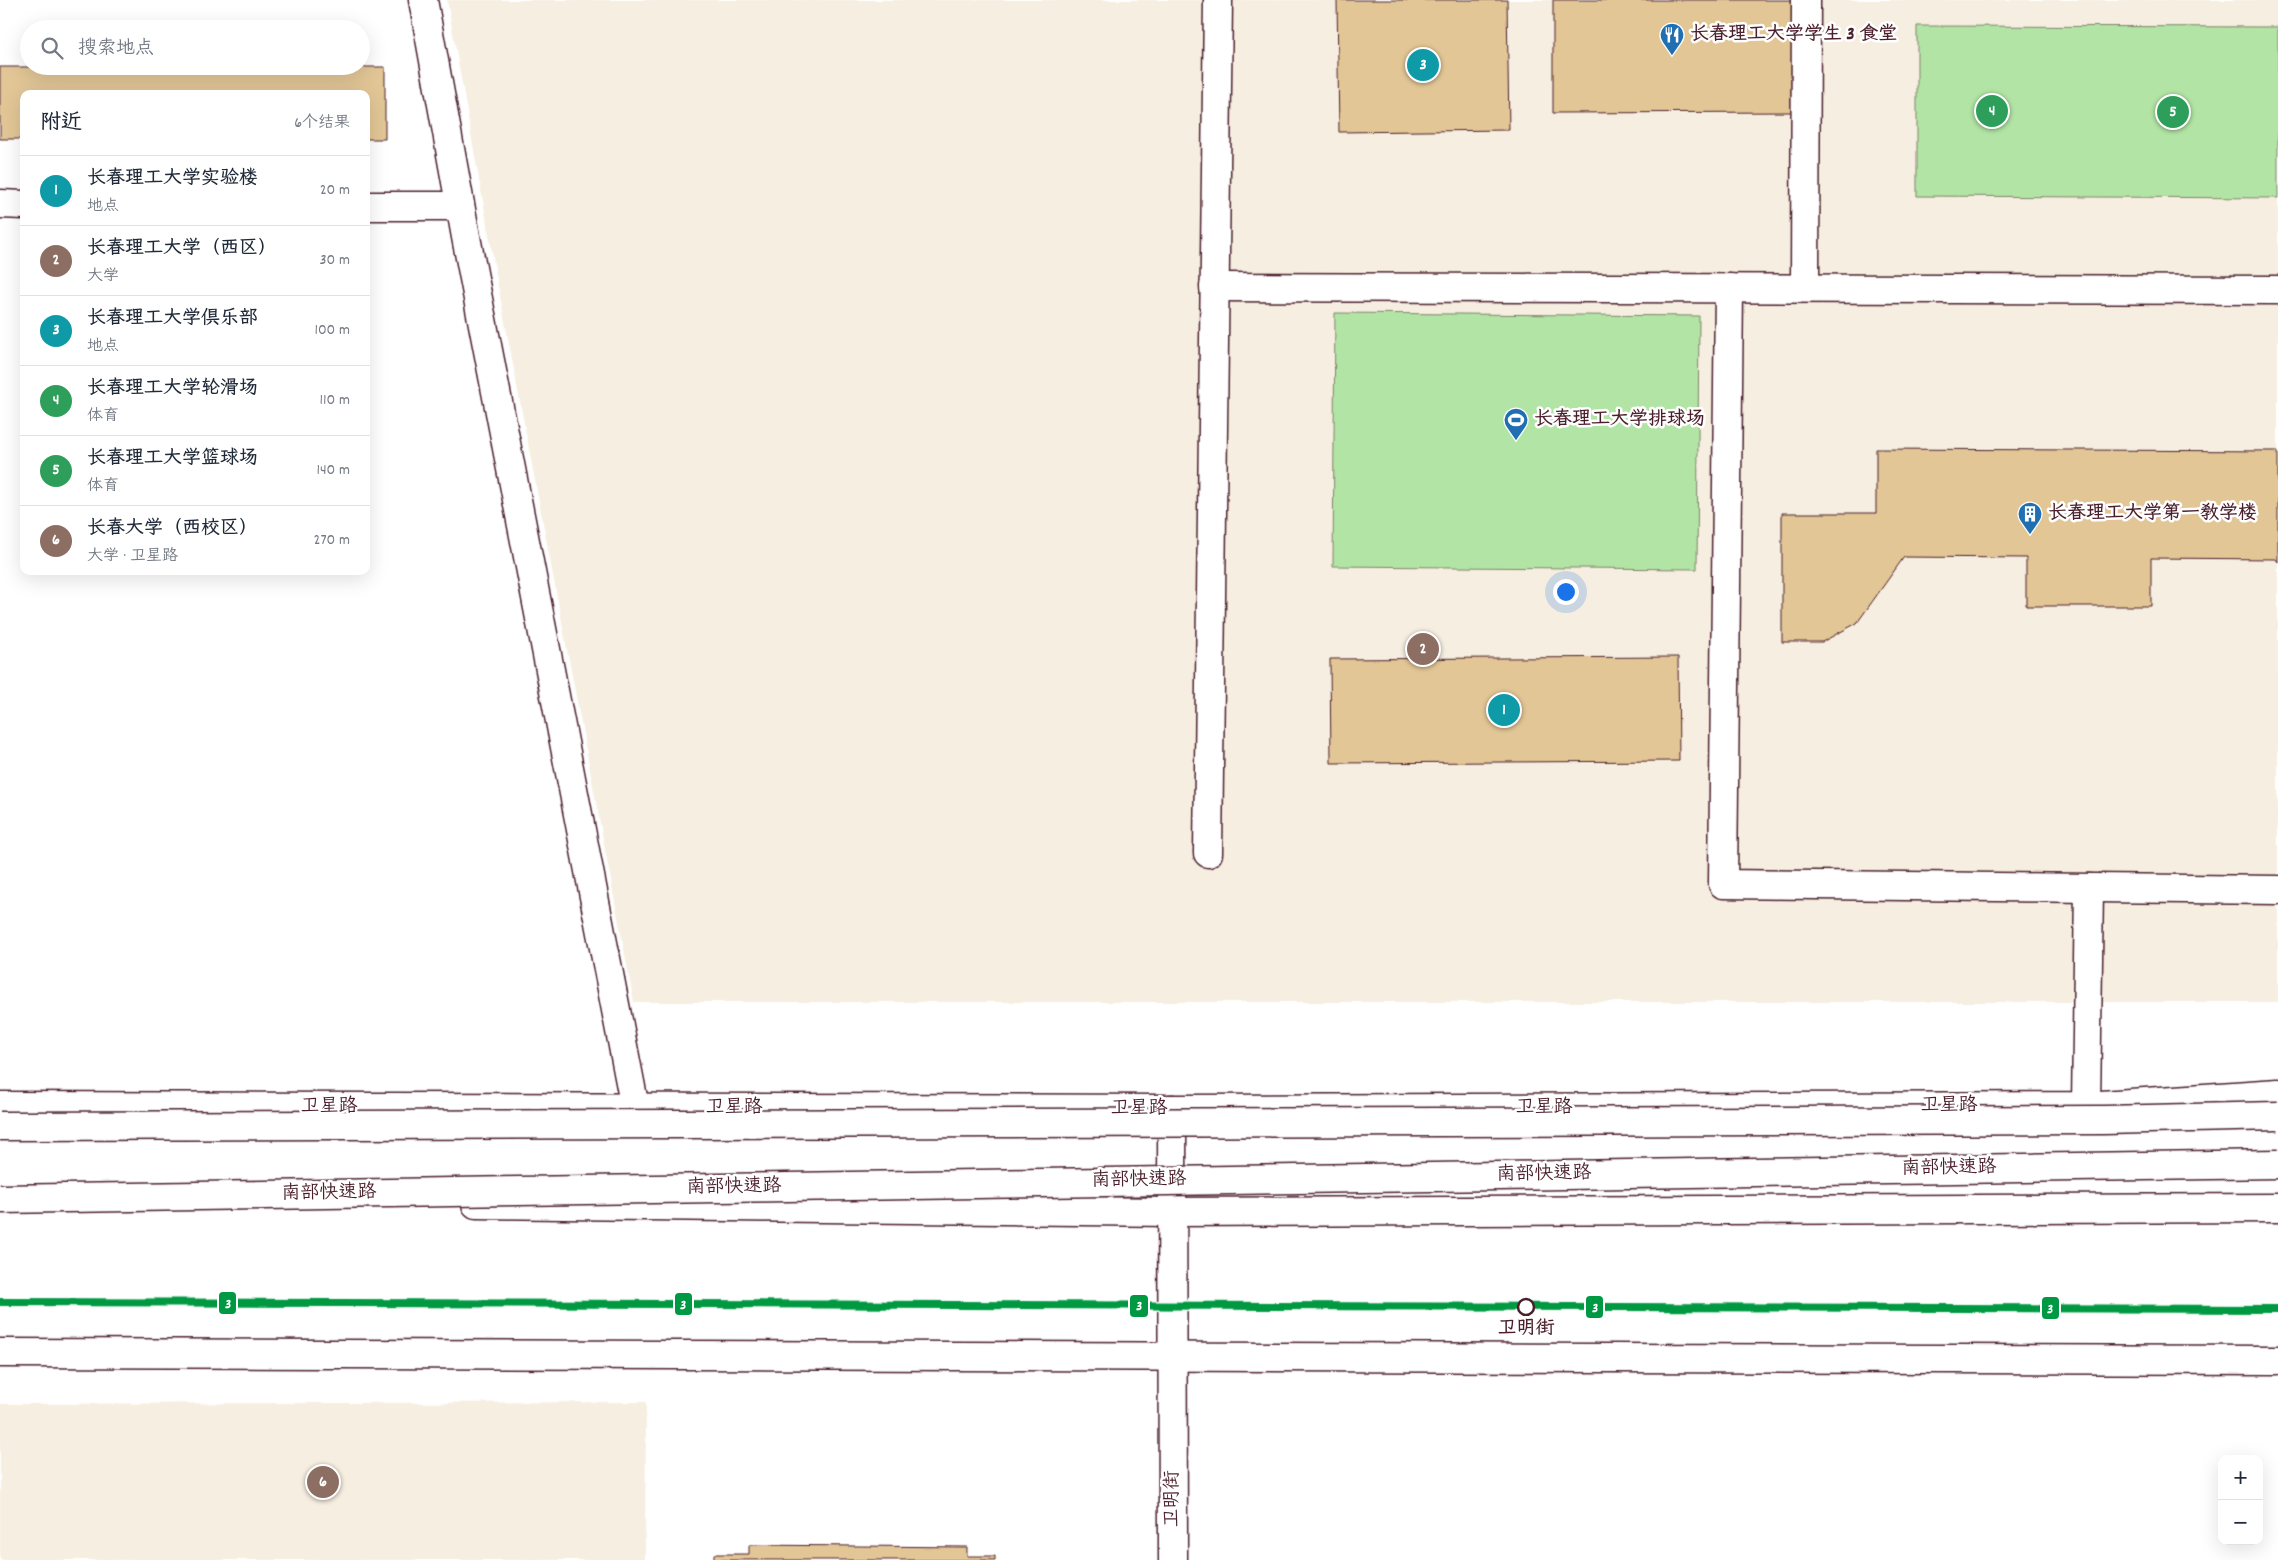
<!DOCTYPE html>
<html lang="zh">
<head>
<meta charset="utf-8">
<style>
  body { margin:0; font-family:Dekko,"LXGW WenKai TC",sans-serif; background:#f6f6f7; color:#1f2937 }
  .controls { position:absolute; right:15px; bottom:15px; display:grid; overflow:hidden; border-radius:10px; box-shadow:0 5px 20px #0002 }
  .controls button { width:45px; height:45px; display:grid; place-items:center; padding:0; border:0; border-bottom:1px solid #e0e1e3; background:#fff; color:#1f2937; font:25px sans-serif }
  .you { position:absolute; left:1565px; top:591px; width:18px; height:18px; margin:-12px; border:4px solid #fff; border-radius:50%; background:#1a73e8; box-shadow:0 0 0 8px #1a73e833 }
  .badge { display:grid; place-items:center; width:32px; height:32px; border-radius:50%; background:#d93025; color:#fff; font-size:16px; font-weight:700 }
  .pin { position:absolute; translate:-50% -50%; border:2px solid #fff; box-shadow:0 1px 5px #0006 }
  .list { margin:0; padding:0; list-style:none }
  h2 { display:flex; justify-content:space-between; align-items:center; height:65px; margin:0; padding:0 20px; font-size:21px }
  h2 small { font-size:16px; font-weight:400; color:#747a83 }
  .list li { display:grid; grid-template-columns:32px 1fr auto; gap:15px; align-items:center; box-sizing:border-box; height:70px; padding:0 20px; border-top:1px solid #e0e1e3 }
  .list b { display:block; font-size:19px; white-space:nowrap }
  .list p { margin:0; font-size:16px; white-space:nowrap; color:#747a83 }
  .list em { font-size:16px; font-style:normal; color:#747a83 }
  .icon { flex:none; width:28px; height:28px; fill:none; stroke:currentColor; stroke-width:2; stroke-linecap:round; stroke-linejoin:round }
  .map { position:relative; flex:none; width:2278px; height:1560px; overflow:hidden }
  .search { position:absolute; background:#fff; box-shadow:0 5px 20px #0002; left:20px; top:20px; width:350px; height:55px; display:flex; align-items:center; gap:12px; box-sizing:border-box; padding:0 18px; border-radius:28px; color:#747a83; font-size:19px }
  .panel { position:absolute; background:#fff; box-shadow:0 5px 20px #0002; left:20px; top:90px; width:350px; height:485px; border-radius:10px }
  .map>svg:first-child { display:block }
  .built { fill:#f6eee0 }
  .green { fill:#b2e5a5; stroke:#7e8268 }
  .building { fill:#e2c696; stroke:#4a1f2b }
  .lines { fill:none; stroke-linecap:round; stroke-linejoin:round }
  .minor-casing { stroke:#4a1f2b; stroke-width:31 }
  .major-casing { stroke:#4a1f2b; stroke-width:31 }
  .minor { stroke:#fff; stroke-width:28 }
  .major { stroke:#fff; stroke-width:28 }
  .highway-bridge-casing { stroke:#4a1f2b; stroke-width:31; stroke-linecap:butt }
  .highway-bridge { stroke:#fff; stroke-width:28 }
  .rail-1-casing { stroke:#fff; stroke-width:11 }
  .rail-1 { stroke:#009943; stroke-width:8 }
  .stop-dot { fill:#fff; stroke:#4a1f2b; stroke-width:2.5 }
  .labels { text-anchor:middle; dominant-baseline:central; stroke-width:5; stroke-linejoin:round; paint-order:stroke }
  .poi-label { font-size:19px; font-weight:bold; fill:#4a1f2b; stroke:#fff; text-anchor:start }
  .street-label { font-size:19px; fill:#4a1f2b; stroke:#fff }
  .stop-label { font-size:19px; font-weight:bold; fill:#4a1f2b; stroke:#fff }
  .line-badge { stroke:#fff; stroke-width:2 }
  .badge-label { font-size:14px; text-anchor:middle; font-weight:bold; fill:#fff }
</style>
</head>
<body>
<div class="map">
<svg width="2278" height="1560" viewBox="0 0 2278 1560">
  <rect width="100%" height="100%" fill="#fff"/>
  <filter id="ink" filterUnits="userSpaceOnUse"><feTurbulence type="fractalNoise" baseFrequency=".02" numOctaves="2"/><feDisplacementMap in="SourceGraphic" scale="10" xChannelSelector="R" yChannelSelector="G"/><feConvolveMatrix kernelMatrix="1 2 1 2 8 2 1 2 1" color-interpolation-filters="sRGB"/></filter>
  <g filter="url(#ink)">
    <g class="built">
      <polygon points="447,0 2278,0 2278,1002 634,1002 500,296"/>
      <polygon points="646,1402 645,1560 0,1560 0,1404"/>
    </g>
    <g class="green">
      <polygon points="1917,26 2278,27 2278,198 1917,196"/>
      <polygon points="1335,313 1699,316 1697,569 1333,566"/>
    </g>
    <g class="building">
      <polygon points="1337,0 1507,0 1509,130 1339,132"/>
      <polygon points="1553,0 1792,0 1792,112 1553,113"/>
      <polygon points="0,67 385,67 385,139 366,139 366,94 24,94 24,139 0,139"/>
      <polygon points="1876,449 2278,451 2278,562 2276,559 2151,558 2151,606 2026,606 2026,558 1904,557 1857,623 1822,642 1782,642 1782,513 1876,513"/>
      <polygon points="1678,657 1679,761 1331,763 1330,659"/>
      <polygon points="749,1545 967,1547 967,1556 995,1556 995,1560 714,1560 714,1554 749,1554"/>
    </g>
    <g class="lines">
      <defs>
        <g id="minor">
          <polyline points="423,0 466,237 635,1108"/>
          <polyline points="0,204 24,205"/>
          <polyline points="366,206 460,206"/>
          <polyline points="1214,287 2278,290"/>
          <polyline points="1729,288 1723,884 2278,890"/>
          <polyline points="1805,288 1806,0"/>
          <polyline points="1208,853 1218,0"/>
          <polyline points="2086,1106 2089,888"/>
          <polyline points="1172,1109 1173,1560"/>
        </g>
        <g id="major">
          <polyline points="0,1106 1172,1109 2086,1106 2278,1093"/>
          <polyline points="476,1204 1173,1212 2278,1208"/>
          <polyline points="0,1353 2278,1360"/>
        </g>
      </defs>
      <use href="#minor" class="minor-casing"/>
      <use href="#major" class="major-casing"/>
      <use href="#minor" class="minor"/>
      <use href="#major" class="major"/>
      <defs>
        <g id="highway-bridge">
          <polyline points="0,1126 2104,1120 2278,1116"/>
          <polyline points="0,1199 2278,1164"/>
        </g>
      </defs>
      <use href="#highway-bridge" class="highway-bridge-casing"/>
      <use href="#highway-bridge" class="highway-bridge"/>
      <defs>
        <polyline id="rail-1" points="0,1302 2278,1309"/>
      </defs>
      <use href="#rail-1" class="rail-1-casing"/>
      <use href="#rail-1" class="rail-1"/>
    </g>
  </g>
  <defs>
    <symbol id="restaurant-pin" viewBox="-11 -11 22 30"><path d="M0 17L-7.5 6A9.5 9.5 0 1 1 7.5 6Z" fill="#1f6fb2" stroke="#fff"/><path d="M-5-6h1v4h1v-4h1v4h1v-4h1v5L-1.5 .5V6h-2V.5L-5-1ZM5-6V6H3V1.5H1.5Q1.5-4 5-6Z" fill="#fff"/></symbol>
    <symbol id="stadium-pin" viewBox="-11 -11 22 30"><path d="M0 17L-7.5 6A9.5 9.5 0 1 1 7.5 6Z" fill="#1f6fb2" stroke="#fff"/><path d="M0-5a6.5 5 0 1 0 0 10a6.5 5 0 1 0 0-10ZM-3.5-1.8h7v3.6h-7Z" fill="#fff"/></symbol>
    <symbol id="building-pin" viewBox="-11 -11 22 30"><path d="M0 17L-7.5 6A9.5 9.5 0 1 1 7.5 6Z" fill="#1f6fb2" stroke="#fff"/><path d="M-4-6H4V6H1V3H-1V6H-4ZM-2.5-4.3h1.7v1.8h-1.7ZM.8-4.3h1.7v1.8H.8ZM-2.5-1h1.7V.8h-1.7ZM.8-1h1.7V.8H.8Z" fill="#fff"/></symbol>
  </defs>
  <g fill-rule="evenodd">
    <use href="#restaurant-pin" x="1658" y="21" width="28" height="38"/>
    <use href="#stadium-pin" x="1502" y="406" width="28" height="38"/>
    <use href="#building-pin" x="2016" y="500" width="28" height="38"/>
  </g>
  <circle class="stop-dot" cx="1526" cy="1307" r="8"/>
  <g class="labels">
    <g class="poi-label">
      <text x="1690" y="35">长春理工大学学生 3 食堂</text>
      <text x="1534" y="420">长春理工大学排球场</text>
      <text x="2048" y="514">长春理工大学第一教学楼</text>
    </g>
    <g class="street-label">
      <text x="1949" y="1106">卫星路</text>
      <text x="329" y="1107">卫星路</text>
      <text x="734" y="1108">卫星路</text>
      <text x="1544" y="1108">卫星路</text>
      <text x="1139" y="1109">卫星路</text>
      <text transform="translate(1949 1169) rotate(-1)">南部快速路</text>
      <text transform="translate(1544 1175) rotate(-1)">南部快速路</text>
      <text transform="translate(1139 1181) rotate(-1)">南部快速路</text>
      <text transform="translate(734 1188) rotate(-1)">南部快速路</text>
      <text transform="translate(329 1194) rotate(-1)">南部快速路</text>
      <text transform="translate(1173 1499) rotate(-90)">卫明街</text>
    </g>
    <g class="stop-label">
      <text x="1526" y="1329">卫明街</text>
    </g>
  </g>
  <g class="line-badge">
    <rect x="218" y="1291" width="19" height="24" rx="5" fill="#009943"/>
    <rect x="674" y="1292" width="19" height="24" rx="5" fill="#009943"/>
    <rect x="1129" y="1294" width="20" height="24" rx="5" fill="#009943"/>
    <rect x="1585" y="1295" width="19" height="24" rx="5" fill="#009943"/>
    <rect x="2041" y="1296" width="19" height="24" rx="5" fill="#009943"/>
  </g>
  <g class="badge-label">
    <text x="228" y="1308">3</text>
    <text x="683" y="1309">3</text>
    <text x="1139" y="1310">3</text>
    <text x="1595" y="1312">3</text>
    <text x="2050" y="1313">3</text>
  </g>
</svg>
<div class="controls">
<button>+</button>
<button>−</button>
</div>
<div class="you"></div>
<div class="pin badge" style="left:1504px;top:710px;background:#0f9aa8">1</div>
<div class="pin badge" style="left:1423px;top:649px;background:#8d6e63">2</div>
<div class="pin badge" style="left:1423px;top:65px;background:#0f9aa8">3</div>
<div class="pin badge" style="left:1992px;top:111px;background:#2e9e5b">4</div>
<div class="pin badge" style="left:2173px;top:112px;background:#2e9e5b">5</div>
<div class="pin badge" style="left:323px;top:1482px;background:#8d6e63">6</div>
<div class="search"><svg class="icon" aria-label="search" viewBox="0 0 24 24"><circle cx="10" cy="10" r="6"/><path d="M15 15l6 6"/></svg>搜索地点</div>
<section class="panel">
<h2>附近<small>6个结果</small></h2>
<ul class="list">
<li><span class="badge" style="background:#0f9aa8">1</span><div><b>长春理工大学实验楼</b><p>地点</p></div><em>20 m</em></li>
<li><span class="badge" style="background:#8d6e63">2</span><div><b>长春理工大学（西区）</b><p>大学</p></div><em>30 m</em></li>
<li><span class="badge" style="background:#0f9aa8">3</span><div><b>长春理工大学俱乐部</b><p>地点</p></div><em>100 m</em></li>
<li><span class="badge" style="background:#2e9e5b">4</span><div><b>长春理工大学轮滑场</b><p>体育</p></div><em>110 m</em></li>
<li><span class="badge" style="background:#2e9e5b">5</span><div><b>长春理工大学篮球场</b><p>体育</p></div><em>140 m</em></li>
<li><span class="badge" style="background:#8d6e63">6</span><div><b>长春大学（西校区）</b><p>大学 · 卫星路</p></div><em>270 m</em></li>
</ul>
</section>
</div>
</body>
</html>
